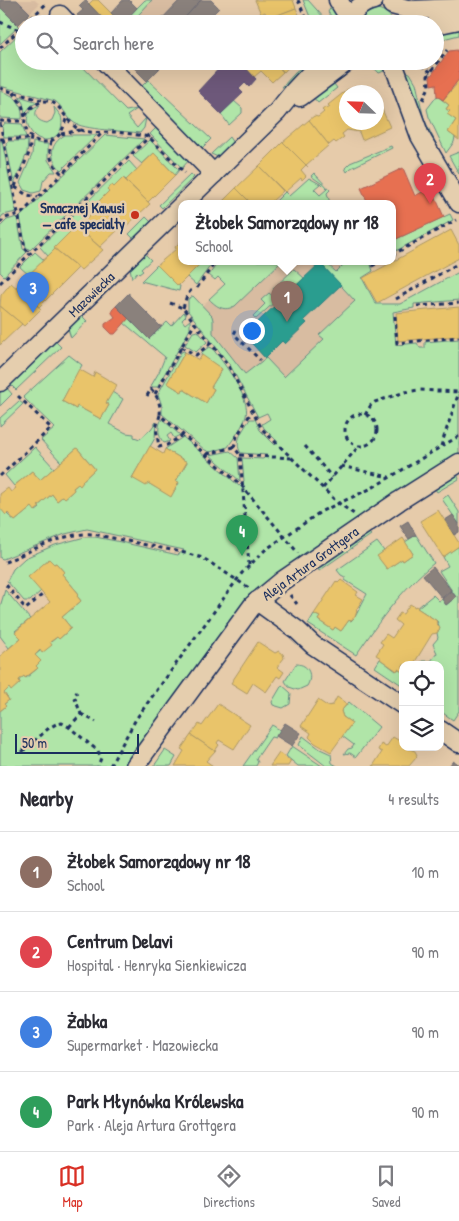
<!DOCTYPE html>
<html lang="en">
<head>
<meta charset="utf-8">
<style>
  body { margin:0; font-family:"Patrick Hand",sans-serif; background:#f7f7f7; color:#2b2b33 }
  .controls { position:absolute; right:15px; bottom:15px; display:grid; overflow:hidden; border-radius:10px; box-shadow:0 5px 20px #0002 }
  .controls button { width:45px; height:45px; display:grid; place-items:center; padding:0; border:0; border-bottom:1px solid #e1e1e2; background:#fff; color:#2b2b33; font:25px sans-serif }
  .compass { position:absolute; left:339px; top:85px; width:45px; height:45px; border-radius:50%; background:#fff; box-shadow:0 5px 20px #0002; rotate:293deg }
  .scale { position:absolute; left:15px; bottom:12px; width:124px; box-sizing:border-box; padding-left:5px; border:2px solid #1b2f5e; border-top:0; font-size:14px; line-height:18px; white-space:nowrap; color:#1b2f5e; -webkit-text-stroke:4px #e5ceae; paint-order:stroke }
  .you { position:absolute; left:251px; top:330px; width:18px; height:18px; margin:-12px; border:4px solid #fff; border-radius:50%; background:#1a73e8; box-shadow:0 0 0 8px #1a73e833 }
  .badge { display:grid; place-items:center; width:32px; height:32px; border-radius:50%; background:#d93025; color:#fff; font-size:16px; font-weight:700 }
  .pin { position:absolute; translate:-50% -41px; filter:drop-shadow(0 1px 2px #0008) }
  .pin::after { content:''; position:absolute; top:26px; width:18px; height:15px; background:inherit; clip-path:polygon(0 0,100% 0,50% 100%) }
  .popup { position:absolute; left:178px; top:200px; width:218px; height:65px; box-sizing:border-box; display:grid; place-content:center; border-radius:10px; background:#fff; filter:drop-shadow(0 1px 4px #0005); font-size:16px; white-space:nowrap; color:#7c7c81 }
  .popup b { font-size:19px; color:#2b2b33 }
  .popup::after { content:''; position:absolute; left:50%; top:100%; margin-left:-10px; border:10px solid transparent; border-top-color:#fff }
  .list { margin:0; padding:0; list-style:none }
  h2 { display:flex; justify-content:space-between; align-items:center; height:65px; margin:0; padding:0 20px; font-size:21px }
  h2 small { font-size:16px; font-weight:400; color:#7c7c81 }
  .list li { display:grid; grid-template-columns:32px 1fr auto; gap:15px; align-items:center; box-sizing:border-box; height:80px; padding:0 20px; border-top:1px solid #e1e1e2 }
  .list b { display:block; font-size:19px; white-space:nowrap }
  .list p { margin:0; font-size:16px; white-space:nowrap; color:#7c7c81 }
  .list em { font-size:16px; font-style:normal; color:#7c7c81 }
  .icon { flex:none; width:28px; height:28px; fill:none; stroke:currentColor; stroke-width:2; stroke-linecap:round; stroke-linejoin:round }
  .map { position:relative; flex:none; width:459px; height:766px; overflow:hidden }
  .search { position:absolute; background:#fff; box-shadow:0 5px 20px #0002; left:15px; right:15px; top:15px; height:55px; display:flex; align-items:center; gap:12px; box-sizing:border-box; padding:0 18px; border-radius:28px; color:#7c7c81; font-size:19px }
  .sheet { height:385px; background:#fff }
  nav { display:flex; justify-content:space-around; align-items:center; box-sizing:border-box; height:70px; border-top:1px solid #e1e1e2; background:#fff; font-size:14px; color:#7c7c81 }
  nav a { display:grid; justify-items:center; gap:2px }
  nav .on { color:#d93025 }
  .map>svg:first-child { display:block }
  .built { fill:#d8bca1 }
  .green { fill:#b0e5a8; stroke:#668a83 }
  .homes { fill:#e9c46a; stroke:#ab9766 }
  .shops { fill:#e76f51; stroke:#aa5c55 }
  .offices { fill:#6d597a; stroke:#544c72 }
  .schools { fill:#2a9d8f; stroke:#267c80 }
  .industry { fill:#8a817c; stroke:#696873 }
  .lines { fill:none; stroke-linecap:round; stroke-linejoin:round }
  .minor-casing { stroke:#1b2f5e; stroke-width:21 }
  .path { stroke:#1b2f5e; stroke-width:3; stroke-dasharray:4 4; stroke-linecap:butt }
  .minor { stroke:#e5ceae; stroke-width:18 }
  .poi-dot { fill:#c8321e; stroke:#e5ceae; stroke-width:2 }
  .labels { text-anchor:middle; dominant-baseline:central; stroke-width:5; stroke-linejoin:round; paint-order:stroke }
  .poi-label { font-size:14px; font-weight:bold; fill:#1b2f5e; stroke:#e5ceae; text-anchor:end }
  .street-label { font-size:14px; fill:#1b2f5e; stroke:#e5ceae }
</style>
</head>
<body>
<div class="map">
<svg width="459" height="766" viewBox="0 0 459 766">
  <rect width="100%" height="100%" fill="#e6cbaa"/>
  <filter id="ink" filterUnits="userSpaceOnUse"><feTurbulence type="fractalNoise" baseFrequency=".02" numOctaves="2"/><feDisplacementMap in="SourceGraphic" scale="10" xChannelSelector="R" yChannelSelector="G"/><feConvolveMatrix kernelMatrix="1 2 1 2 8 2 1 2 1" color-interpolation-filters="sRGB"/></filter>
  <g filter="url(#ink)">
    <g class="built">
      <polygon points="0,0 35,0 39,4 18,25"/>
      <polygon points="152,0 182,0 159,24 130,24"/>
      <polygon points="252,261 349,261 378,345 288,431 196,311"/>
    </g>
    <g class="green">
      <polygon points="145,0 152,0 130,24 121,24"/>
      <polygon points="303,0 308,0 325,19 324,24 313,24"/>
      <polygon points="333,4 339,17 339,24 332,24 332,17 328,12"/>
      <polygon points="0,7 19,26 0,44"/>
      <path d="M372,8C382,9 391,13 393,24H358L361,16Z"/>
      <polygon points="459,27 459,35 435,41 435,32"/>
      <path d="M24,29V61H77L126,111L137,109L127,116L137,128L146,118L144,128L140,133C126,131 82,130 73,122C66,116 63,107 55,101L0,86V52Z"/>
      <polygon points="306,61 313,61 288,87 282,87"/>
      <path d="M359,61C370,61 377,62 384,71L379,73C372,64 364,66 354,69L351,66Z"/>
      <polygon points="343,72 345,76 334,84 337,88 318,103 312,96"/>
      <polygon points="407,72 410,73 416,83 424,119 443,158 438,160 401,74"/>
      <polygon points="148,80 211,139 201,149 141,87"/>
      <path d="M0,91C15,95 23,102 22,119L0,118Z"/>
      <polygon points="19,96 38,102 39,102 32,105 25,113 23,103"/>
      <polygon points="437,96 449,105 446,109 450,111 448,114 456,120 448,132 455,137 454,142 446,153 429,117 427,109"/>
      <polygon points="234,101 242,108 242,113 229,125 221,114"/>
      <path d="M40,105C32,114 36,121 47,123L52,120L55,113L54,107L61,116C63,123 62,130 57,135C36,154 12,113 40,105Z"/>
      <polygon points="5,123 22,124 26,137 4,137 2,127"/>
      <polygon points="158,126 190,159 182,168 150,134"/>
      <path d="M65,135H97L61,170C49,158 49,144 65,135Z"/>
      <polygon points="105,135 144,139 30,250 26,247 20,217"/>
      <polygon points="229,137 233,143 218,157 211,154"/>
      <polygon points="150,140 179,170 175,175 154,153 142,164 133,156"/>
      <polygon points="0,141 2,141 16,212 3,215 0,219"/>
      <polygon points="8,141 28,141 27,153 14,184 6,144"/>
      <polygon points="33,142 42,144 48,144 48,160 56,172 51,172 43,181 41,191 33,193 24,190 20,183 32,155"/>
      <polygon points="391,146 392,148 351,168 347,172 345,168 350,163"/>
      <polygon points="459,152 459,174 449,156"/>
      <polygon points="129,161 137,170 126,180 123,178 114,187 112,185 107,189 109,191 96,204 98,207 91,214 83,206"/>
      <polygon points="314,173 330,190 327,193 330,203 274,203 285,192 289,196 309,178 320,184 314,189 320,195 327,189 321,183 311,176"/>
      <polygon points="191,174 194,177 162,208 159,205"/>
      <polygon points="78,210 86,218 48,256 40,247"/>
      <polygon points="450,214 453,220 392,253 392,241"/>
      <polygon points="17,217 23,249 27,252 4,276 0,272 0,227 7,220"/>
      <polygon points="146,217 151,222 134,239 129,234"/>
      <polygon points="35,252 44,260 29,275 20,267"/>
      <polygon points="145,254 151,260 141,269 143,271 139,274 137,272 132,278 130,268"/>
      <polygon points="203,261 214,261 196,285 187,277"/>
      <path d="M219,261H282L235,306C224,312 217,307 209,299L225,284L218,277L215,280L209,275Z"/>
      <path d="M318,261H324L336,272L346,262L345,261H379L371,265L373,271L362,278L376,304H400L459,272V300L414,304V308L393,312L396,345L417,343L420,348H425V342L459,339V456L246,600L125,766H0V711L6,706L4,704L9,700L4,693L9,688L11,690L20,683L19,680L24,676L26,678L38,668L36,666L41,661L35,655L57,637L59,639L71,628L62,617L81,601L77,596L79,594L62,574L64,572L56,563L54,564L49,559L29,577L41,591L30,601H24L7,581L13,569L25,558L55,545L85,537H95L116,541L178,555L184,550L87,529L65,534L3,559L0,558V508L15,521L32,507L36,511L40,508L38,506L52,494L57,501L63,496L65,498L74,490L73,488L78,484L80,485L83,482L82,481L95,469L77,448L61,462L41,440L55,428L23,397L69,355L82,365L62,401L76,409L77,406L101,419L109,405L106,403L112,392L123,399L109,424L126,433L134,434V437L140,439L151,429L156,422L155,438L132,478L148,483L171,496L179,483L176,481L187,462L165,449L183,437L239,486L244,481L242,458L263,459L267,455L241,453C233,441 244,429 250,419H255L260,430L275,445L278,442L264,428L262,424L270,419L267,413L258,417L230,365L188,311V299L193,296L212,316L213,320V333L245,374L266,358L284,377L324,339L319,335L355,301Z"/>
      <polygon points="157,265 177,285 180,286 179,291 141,281"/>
      <polygon points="294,269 304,278 283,298 273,289"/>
      <polygon points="269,293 277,300 256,319 253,316 265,304 261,300"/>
      <polygon points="184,312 186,316 182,320 185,324 190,320 190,329 157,387 153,387 151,386 159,372 165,357 124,323 129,318 149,339 167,322 171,326"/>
      <polygon points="82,316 87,321 71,338 68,329"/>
      <polygon points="198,331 207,342 196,352 185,345 193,332"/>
      <polygon points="55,341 61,347 16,390 11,385"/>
      <path d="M209,347L212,348C223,362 251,398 246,416C244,425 233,439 228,447L210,452L205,450L162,414V406L158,394L181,352L184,351L185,352L168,383L181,392L183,389L206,403L214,389L211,387L222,369L201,356L202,352Z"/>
      <polygon points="6,387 12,394 0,406 0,393"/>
      <polygon points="19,401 23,404 0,426 0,418"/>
      <path d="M162,419L180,435L174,438L171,433L167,436L170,441L164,443C158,437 157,426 162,419Z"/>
      <polygon points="35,447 54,468 40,480 32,471 14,486 5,475"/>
      <polygon points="230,451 238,458 240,481 210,455"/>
      <polygon points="457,474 459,479 437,492 435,489"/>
      <polygon points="448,495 459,512 459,524 442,499"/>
      <polygon points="369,533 371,535 319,571 318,568"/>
      <path d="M416,535L434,563C400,591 381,619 356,655L308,624L314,614L320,617L318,620L333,630L335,627L341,631L349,620L351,621L355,617L367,594L345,580V577L341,575L337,570L377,542L384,551L378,556L387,569L402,559L403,561L413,554L405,542Z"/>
      <polygon points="459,546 459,711 453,720 440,711 440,665 420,665 422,661 431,661 437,653 433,644 438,638 437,633 440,628 437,621 417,608 433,595 439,601 442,599 446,605 456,597 439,571 448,566 443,557"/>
      <polygon points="5,590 30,619 15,631 21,638 9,648 0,636 0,607"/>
      <polygon points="380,659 396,671 398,669 403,672 403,686 375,667"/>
      <path d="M296,664C309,664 313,676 307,686L298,690L289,687L285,681Z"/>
      <polygon points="282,685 291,693 290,704 283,708 273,705 272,702"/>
      <polygon points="349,702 379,727 356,757 350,753 344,754 348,749 352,748 354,745 342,736 352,723 343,717 341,711"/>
      <polygon points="272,725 280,730 275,738 271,737 256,759 258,762 256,766 243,766"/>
      <polygon points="303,736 320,749 331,754 332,763 337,766 326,766 299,745"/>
      <polygon points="292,746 322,766 298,766 286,756"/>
      <polygon points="165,750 176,757 171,766 154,766"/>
    </g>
    <g class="homes">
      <polygon points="93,0 98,0 122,24 108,24 89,4"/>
      <polygon points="255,0 293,0 296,8 268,19 265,12 261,14"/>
      <polygon points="296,8 303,24 269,24 267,19"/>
      <polygon points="246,61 273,61 283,72 272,82 261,71 254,77 243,65"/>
      <polygon points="273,61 294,61 284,72"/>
      <polygon points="457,79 459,79 459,140 448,132 456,120 447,114 450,111 446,109 449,105 443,100 456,85 455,82"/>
      <polygon points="348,89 356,92 346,92 346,122 376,122 376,96 390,127 362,140 359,132 347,130 342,134 344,137 336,143 334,141 329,145 309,120 314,116 318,117 324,112 322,110 326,107 327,109 330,107 328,105"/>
      <polygon points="309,120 329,145 306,165 308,167 283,142"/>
      <polygon points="283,142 306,165 301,170 306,176 302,180 301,178 285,192 259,166"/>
      <polygon points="154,153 175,175 148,202 126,180"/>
      <polygon points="259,166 283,191 270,203 251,203 236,188"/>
      <polygon points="123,178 150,204 123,229 95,205 109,191 107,189 112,185 114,187"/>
      <polygon points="236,188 251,203 221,203"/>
      <polygon points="98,207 121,227 100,247 77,227"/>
      <polygon points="76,226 103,250 81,270 54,248"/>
      <polygon points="451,230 459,245 459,258 377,303 363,278"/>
      <polygon points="182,240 182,261 203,261 178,286 157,265 176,249 175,247"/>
      <polygon points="55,249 78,268 39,307 16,287"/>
      <polygon points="11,283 41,309 24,326 0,306 1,295"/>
      <polygon points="0,306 22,324 0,345"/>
      <polygon points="459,307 459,336 398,341 396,313"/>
      <polygon points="185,352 199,360 202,355 222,369 211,387 214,389 206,403 183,389 182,392 167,383"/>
      <polygon points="79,369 93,377 95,372 117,385 106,403 109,405 101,419 77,406 76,409 62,401"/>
      <polygon points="150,446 163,454 165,449 187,462 176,481 179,482 171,497 148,483 146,486 132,478"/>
      <polygon points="77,448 95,469 82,481 83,482 80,486 78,484 73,488 74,490 65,498 63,496 57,501 52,494 38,506 40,507 35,511 32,507 15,521 8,513 6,515 0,508 0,494 8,488 11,492 16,488 14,486 32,471 40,480"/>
      <polygon points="438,510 459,543 459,546 443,557 420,521"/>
      <polygon points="403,538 413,554 403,561 402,559 387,569 377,556"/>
      <polygon points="49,559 54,564 56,563 64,572 62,574 79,594 77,596 81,601 62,617 71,628 59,639 57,637 50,642 52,645 42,653 40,650 35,655 41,661 36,666 38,668 25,678 24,676 19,680 20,683 11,691 9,688 4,693 9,700 4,704 6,706 0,711 0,656 21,638 15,632 50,602 28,577"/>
      <polygon points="341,580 358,592 356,595 363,599 356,610 357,611 355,617 350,621 349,620 341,631 335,627 333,630 318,620 320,617 314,614 336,581 338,583"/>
      <polygon points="410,604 415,607 416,606 418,607 417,608 437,621 436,622 440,628 437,633 432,634 413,665 403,665 402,672 398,669 397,671 380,659 381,658 376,655 383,644 380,642 386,634 392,638 401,625 395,620 400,613 403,614"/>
      <polygon points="258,642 275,653 279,651 283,654 284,658 277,667 284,672 280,678 277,676 266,692 253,683 247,693 231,683"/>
      <polygon points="337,697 347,704 341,711 343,717 352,723 331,752 315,743 309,737 311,733 301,726 318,700 327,706 333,705"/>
      <polygon points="218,704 250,725 234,749 219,740 217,743 219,745 215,751 191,735 199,724 202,726"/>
      <polygon points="191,735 215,751 206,761 213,766 175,766 184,751 181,749"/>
      <polygon points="393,737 403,743 403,747 415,751 417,755 416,758 409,766 373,766 382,752 378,750 381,744 386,747"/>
      <polygon points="279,753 291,761 288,766 270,766"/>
    </g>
    <g class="shops">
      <polygon points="457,50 457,52 459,51 459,79 443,100 437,96 436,84 431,85 430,77 449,51"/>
      <polygon points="403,168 415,196 431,187 444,217 392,241 392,203 368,203 361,188"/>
      <polygon points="116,306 129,318 115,334 112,334 105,327 105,324 115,317 112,313 112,310"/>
    </g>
    <polygon class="offices" points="228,61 239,61 256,79 249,87 245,83 239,89 243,93 221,114 198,91 225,62"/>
    <polygon class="schools" points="320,263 341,285 304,320 307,323 285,344 282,341 265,358 244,335"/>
    <g class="industry">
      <polygon points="0,0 17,0 30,13 18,25 0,7"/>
      <polygon points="85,0 89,4 108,24 85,24 77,15 83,10 79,6"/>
      <polygon points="123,0 129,0 137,8 122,24 111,13"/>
      <polygon points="180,0 201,0 179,24 157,24"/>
      <polygon points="201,0 211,0 219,8 203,24 179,24"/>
      <polygon points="128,61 143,61 135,69"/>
      <polygon points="143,61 151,61 159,69 147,81 135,69"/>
      <polygon points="151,61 165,61 159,69"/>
      <polygon points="129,293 129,295 160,326 162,326 149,339 116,306"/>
      <polygon points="453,515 459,524 459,532 454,535 445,520"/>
      <polygon points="408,521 416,535 409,539 400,526"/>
      <polygon points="433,567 451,590 442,598 423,575"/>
      <polygon points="451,591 456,597 446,605 442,599"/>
      <polygon points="285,723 301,733 292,746 276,736"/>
      <polygon points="453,761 459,765 459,766 449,766"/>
    </g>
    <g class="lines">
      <defs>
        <g id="minor">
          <polyline points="338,0 351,21"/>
          <polyline points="392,5 411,10 459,8"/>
          <polyline points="60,15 68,24"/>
          <path d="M350,24C352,11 361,3 374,0"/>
          <polyline points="435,25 459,20"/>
          <polyline points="104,61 214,174"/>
          <polyline points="390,61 396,71 420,136 459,203"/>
          <polyline points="300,97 348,61"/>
          <polyline points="184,203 277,112 294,91 322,61"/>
          <polyline points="0,382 182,205"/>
          <polyline points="257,601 297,630 313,645 403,705"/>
          <polyline points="440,730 459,743"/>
          <polyline points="135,766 253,605 282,581 307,564 399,501 459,463"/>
        </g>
      </defs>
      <use href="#minor" class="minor-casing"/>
      <g class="path">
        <polyline points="298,0 308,24"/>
        <polyline points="0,22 19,30"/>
        <polyline points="25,24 46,4"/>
        <polyline points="0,48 24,25"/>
        <polyline points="435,58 444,46"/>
        <polyline points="414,61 431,72"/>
        <polyline points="433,61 432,64 435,67"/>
        <polyline points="0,88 12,92"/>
        <polyline points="423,100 429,87 428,76 447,50"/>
        <polyline points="25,117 22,104 12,92 45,101"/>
        <path d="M66,119C63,131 58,141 45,142C31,143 21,128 26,115C29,108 38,101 47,101C62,102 66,125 81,130C91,134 104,132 115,132C126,133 138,135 149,137L185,173"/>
        <polyline points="0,121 25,121"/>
        <polyline points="0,123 25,248 30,254"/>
        <polyline points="61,134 80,130"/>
        <polyline points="0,139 26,139 31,137 29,153 14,189"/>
        <path d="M51,141C48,156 51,163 62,174L102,133"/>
        <polyline points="15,187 27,195 38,197"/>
        <polyline points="0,223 5,218 22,213 62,174"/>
        <polyline points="392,255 456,220"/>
        <polyline points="372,266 382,261"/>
        <polyline points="0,283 149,137 147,134 149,131"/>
        <polyline points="197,288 216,261"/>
        <polyline points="396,299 459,263"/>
        <polyline points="170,303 183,308 228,365 262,429 337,502 354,514"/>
        <polyline points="417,306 459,303"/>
        <polyline points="183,308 187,295 192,289"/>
        <polyline points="395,316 397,343 459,337"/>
        <polyline points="236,330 234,334 260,360"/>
        <polyline points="181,347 196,355 211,343"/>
        <polyline points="155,394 195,323"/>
        <path d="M147,396L151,389C158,396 161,406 160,415L242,486L298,553"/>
        <circle cx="361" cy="430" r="16"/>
        <polyline points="160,415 156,428 159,447 167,445 183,435"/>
        <polyline points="365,415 371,405 375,402 405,392 419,390 459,392"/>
        <polyline points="305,446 332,477"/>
        <polyline points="441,446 459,392"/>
        <polyline points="207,454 234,447"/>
        <polyline points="240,455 291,458"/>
        <polyline points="341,466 389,477"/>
        <polyline points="0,476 51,428 17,395"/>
        <polyline points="323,488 359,446"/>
        <path d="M5,562C32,551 63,532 93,534L181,552L203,558L249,588"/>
        <polyline points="249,565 240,455 234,447 237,436 252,411"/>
        <polyline points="6,585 26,609 43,594"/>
        <polyline points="290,595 297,604"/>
        <polyline points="81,714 96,722"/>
        <polyline points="69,727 81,714 74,696 77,692"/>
        <polyline points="22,752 49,728 56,724 62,723 69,727 98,751 101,758 98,766"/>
        <polyline points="110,766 136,719 242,573 265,550 322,511 372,488 459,436"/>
      </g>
      <use href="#minor" class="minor"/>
    </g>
  </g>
  <circle class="poi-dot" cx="135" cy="215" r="5"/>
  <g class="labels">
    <g class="poi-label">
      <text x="125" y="207">Smacznej Kawusi<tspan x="125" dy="16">— cafe specialty</tspan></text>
    </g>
    <g class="street-label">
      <text transform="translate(91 294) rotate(-44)">Mazowiecka</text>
      <text transform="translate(310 563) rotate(-36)">Aleja Artura Grottgera</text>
    </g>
  </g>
</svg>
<div class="controls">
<button><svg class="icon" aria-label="locate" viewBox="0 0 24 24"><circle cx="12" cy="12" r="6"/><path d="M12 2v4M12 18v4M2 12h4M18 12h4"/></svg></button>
<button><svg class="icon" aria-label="layers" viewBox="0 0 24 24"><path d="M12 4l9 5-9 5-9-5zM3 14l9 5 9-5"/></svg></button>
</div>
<svg class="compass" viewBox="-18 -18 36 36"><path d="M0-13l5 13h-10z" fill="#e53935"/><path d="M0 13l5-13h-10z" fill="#7c7c81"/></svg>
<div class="scale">50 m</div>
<div class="you"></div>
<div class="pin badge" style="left:287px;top:322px;background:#8d6e63">1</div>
<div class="popup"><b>Żłobek Samorządowy nr 18</b>School</div>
<div class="pin badge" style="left:430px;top:204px;background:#e0444e">2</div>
<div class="pin badge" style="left:33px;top:313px;background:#3f7fe0">3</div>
<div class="pin badge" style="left:242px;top:556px;background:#2e9e5b">4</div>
<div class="search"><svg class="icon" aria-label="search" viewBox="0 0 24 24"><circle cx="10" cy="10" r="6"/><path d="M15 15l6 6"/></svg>Search here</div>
</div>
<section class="sheet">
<h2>Nearby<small>4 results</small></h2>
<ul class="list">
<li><span class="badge" style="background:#8d6e63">1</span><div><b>Żłobek Samorządowy nr 18</b><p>School</p></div><em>10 m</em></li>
<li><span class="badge" style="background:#e0444e">2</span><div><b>Centrum Delavi</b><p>Hospital · Henryka Sienkiewicza</p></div><em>90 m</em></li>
<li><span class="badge" style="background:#3f7fe0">3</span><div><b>Żabka</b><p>Supermarket · Mazowiecka</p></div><em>90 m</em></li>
<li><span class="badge" style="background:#2e9e5b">4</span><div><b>Park Młynówka Królewska</b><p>Park · Aleja Artura Grottgera</p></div><em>90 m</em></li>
</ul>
</section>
<nav>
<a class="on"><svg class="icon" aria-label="map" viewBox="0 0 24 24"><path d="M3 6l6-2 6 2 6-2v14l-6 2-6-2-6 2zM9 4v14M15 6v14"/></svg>Map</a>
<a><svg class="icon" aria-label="directions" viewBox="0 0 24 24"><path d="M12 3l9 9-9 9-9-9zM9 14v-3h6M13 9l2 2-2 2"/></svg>Directions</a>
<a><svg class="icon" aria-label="saved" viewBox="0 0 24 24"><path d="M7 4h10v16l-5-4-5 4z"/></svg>Saved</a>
</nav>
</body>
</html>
